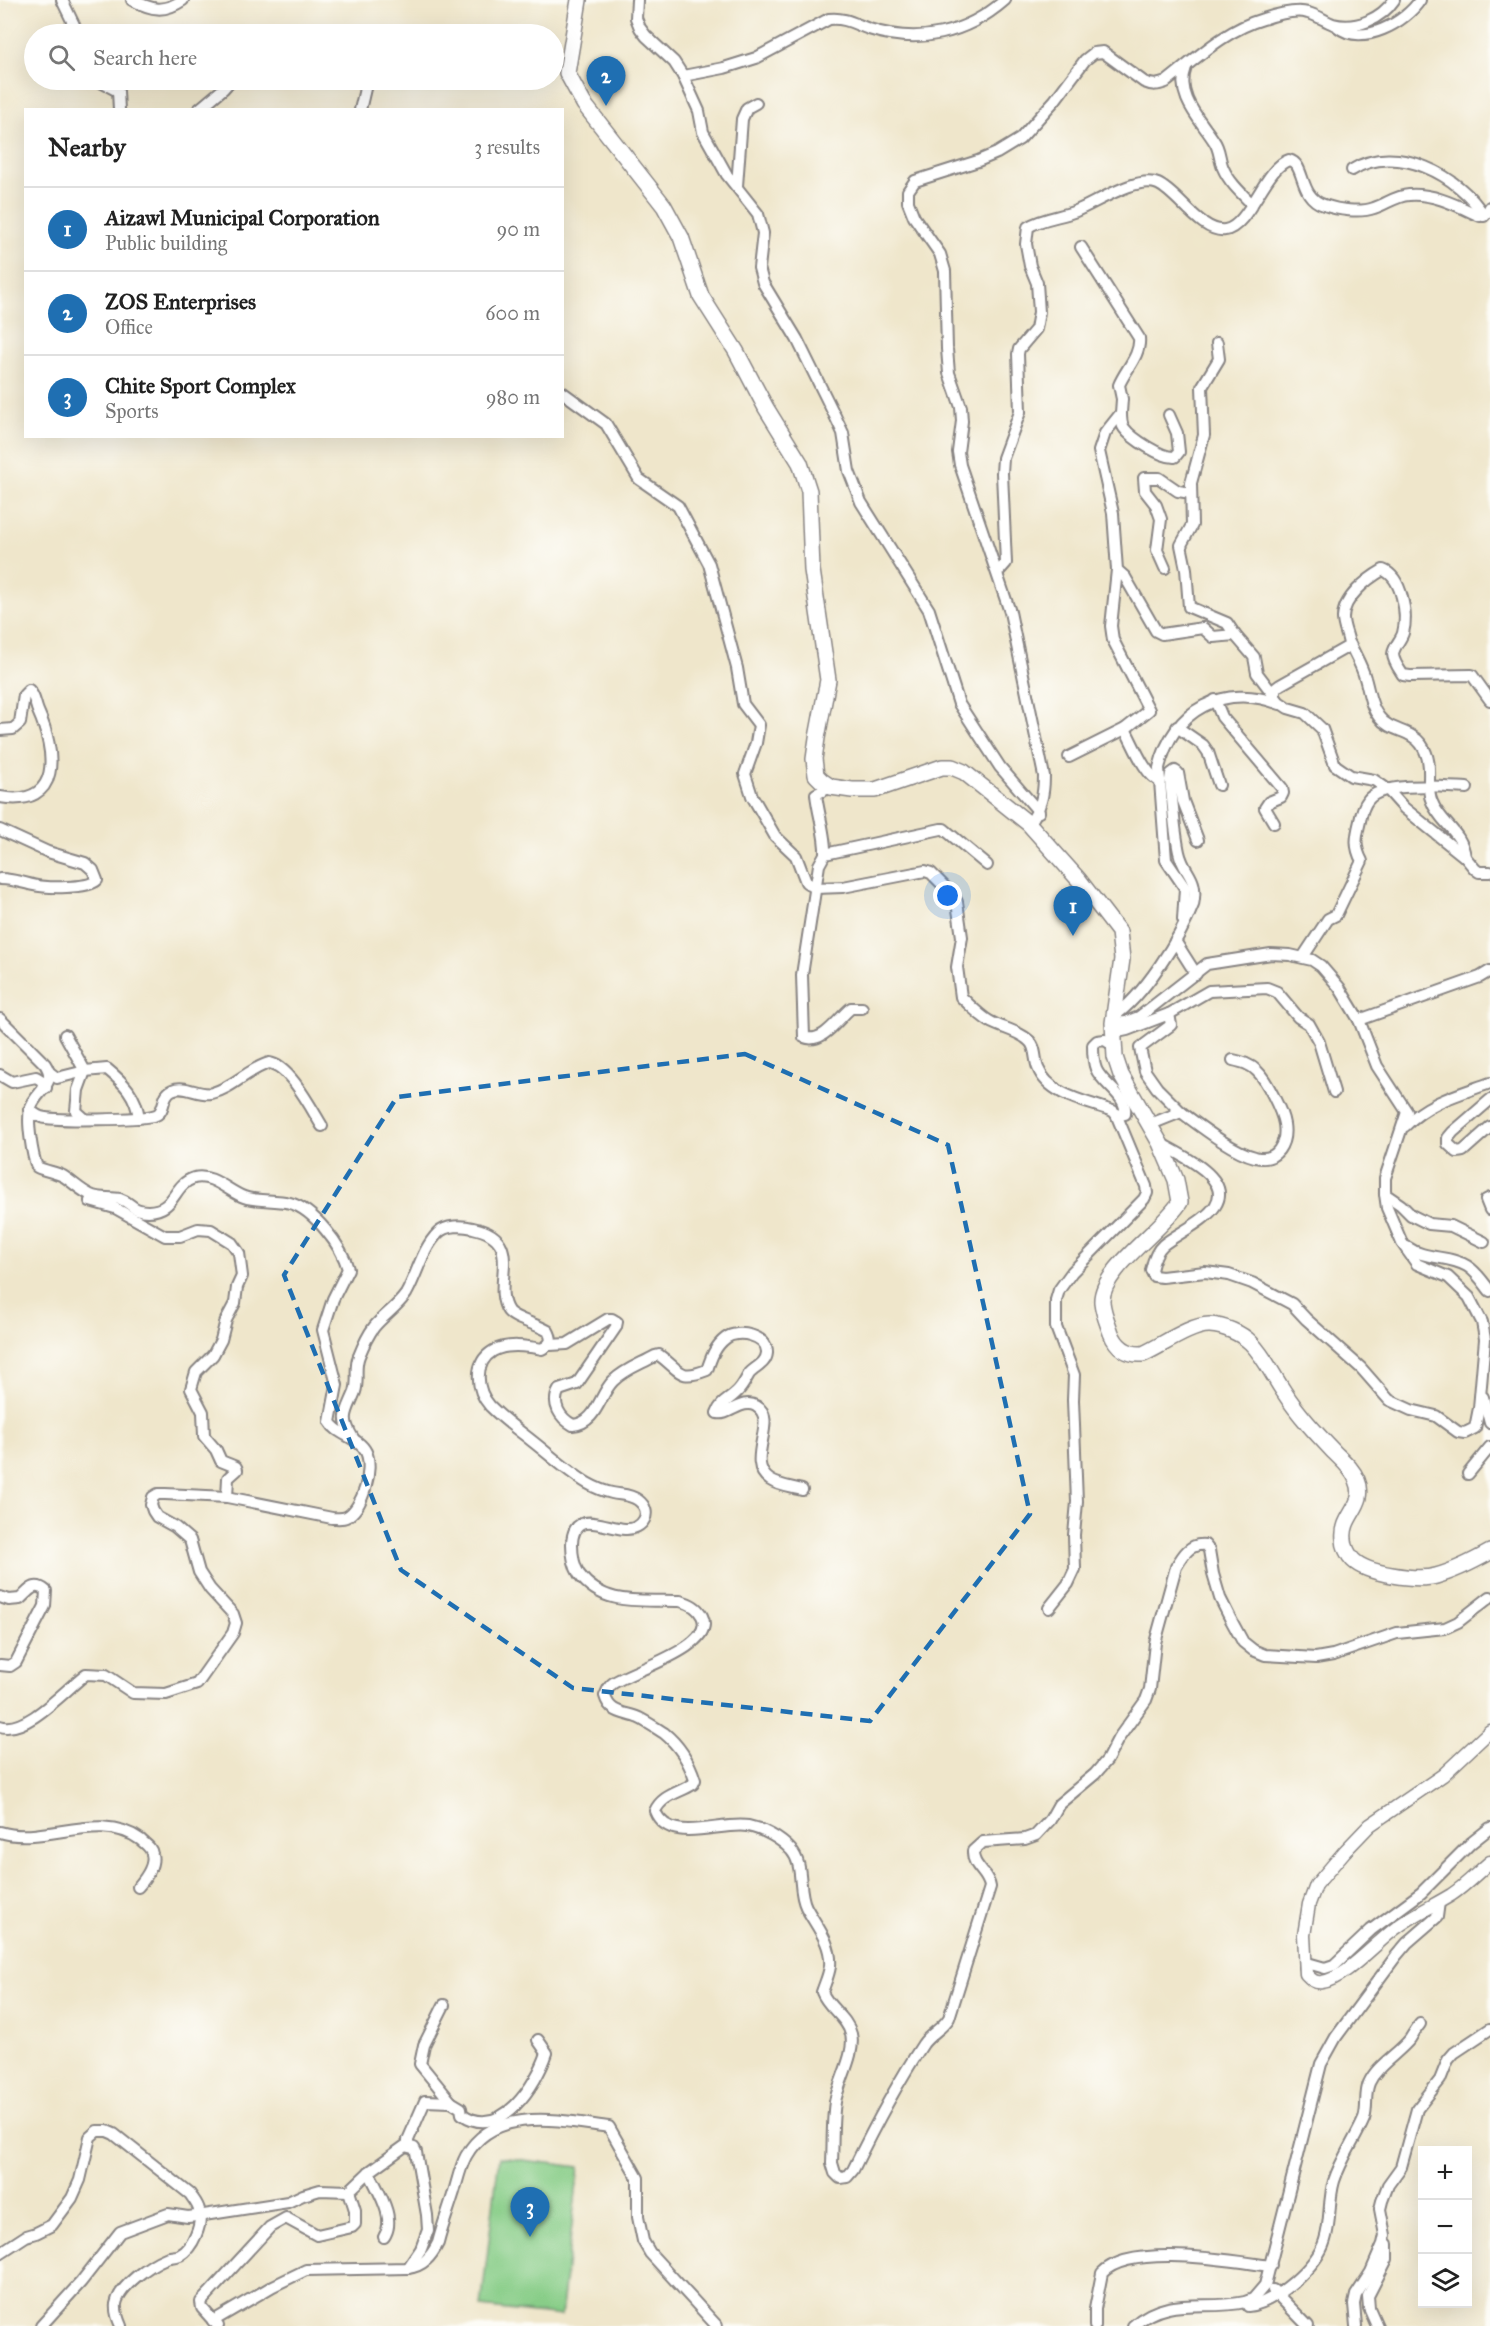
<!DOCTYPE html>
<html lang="en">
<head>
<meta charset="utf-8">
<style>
  body { margin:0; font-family:"IM FELL Great Primer",serif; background:#f6f6f6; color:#222 }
  .controls { position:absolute; right:18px; bottom:18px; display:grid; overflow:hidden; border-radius:0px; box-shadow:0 6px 24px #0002 }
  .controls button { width:54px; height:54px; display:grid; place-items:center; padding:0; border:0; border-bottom:2px solid #e0e0e0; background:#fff; color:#222; font:30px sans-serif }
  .you { position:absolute; left:948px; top:896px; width:21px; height:21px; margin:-15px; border:4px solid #fff; border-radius:50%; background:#1a73e8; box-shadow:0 0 0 9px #1a73e833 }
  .badge { display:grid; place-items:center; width:39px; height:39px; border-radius:50%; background:#1f6fb2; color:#fff; font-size:20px; font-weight:700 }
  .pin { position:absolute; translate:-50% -50px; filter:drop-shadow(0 2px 3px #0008) }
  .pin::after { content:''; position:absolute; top:32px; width:21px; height:18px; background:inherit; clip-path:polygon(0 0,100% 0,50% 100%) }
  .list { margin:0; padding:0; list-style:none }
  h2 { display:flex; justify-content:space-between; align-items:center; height:78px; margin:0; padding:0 24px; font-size:26px }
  h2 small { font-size:20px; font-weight:400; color:#767676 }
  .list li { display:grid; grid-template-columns:39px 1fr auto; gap:18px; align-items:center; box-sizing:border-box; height:84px; padding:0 24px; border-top:2px solid #e0e0e0 }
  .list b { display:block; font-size:22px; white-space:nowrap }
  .list p { margin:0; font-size:20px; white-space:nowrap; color:#767676 }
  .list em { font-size:20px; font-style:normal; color:#767676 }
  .icon { flex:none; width:33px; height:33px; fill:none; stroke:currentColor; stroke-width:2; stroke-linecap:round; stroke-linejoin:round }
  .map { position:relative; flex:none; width:1490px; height:2326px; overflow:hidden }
  .search { position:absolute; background:#fff; box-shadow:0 6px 24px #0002; left:24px; top:24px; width:540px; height:66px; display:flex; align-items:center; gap:15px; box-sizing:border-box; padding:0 21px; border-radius:33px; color:#767676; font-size:22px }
  .panel { position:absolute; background:#fff; box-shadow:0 6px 24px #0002; left:24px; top:108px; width:540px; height:330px; border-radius:0px }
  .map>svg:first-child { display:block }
  .green { fill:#88cd88; stroke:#557862; stroke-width:1.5 }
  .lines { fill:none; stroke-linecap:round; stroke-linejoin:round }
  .minor-casing { stroke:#888483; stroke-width:14 }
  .major-casing { stroke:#888483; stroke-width:15 }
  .highway-casing { stroke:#888483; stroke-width:18 }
  .minor { stroke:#fff; stroke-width:10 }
  .major { stroke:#fff; stroke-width:12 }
  .highway { stroke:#fff; stroke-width:15 }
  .marked { fill:none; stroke:#1f6fb2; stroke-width:4.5; stroke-dasharray:12 8; stroke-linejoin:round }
</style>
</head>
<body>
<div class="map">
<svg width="1490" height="2326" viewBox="0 0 1490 2326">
  <rect width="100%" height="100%" fill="#fdfcf7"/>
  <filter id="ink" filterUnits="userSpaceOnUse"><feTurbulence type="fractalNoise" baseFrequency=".0167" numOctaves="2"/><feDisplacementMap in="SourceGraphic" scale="12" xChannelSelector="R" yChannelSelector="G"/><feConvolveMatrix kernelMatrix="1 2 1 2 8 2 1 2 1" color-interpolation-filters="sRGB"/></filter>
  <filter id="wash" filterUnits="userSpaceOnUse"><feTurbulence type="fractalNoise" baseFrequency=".008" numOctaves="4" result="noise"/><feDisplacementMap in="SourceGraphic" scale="24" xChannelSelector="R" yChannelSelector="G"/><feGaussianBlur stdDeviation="1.35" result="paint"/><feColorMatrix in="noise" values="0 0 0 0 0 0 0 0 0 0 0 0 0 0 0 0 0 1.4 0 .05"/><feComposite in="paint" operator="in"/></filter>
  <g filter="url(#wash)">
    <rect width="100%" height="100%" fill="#efe6cb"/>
    <polygon class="green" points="499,2157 579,2167 561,2316 481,2307"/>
  </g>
  <g filter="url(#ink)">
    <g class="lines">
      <defs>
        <g id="minor">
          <polyline points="62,0 76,29 76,34"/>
          <path d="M132,0C152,10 164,13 183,0"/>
          <polyline points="637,0 636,18 640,28 646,36 674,62 683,76 699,111 703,132 712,148 727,175 758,214 763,233 759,268 763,283 797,339 835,416 843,433 849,471 861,502 929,610 959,704 1000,767 1039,812"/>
          <path d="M1338,27C1362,47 1406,22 1420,0"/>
          <path d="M1186,67C1175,96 1200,119 1214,141C1220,149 1219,159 1223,168C1229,182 1241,193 1252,204"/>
          <path d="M683,76L724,68L756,58L829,19C844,17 855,24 869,29C919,45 966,34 1005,0"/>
          <polyline points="97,80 118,91 119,110"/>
          <polyline points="198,110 223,89 231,80"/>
          <polyline points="360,110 367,80"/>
          <path d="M1352,170C1396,142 1460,175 1484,216"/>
          <polyline points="737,186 742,119 747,108 756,103"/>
          <path d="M1081,247L1139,338C1141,355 1125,370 1119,385L1122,399L1121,413L1105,433L1099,451L1113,513L1117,570L1125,577L1156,631L1162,634L1203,628L1213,637L1235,635L1254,657L1257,673L1279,702L1288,708L1305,713L1322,729L1335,765L1351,776L1374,780L1387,789L1404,808L1465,857L1475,869L1479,872H1490"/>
          <polyline points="1217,343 1219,359 1202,387 1204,435 1191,483 1192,525 1181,545 1186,569 1189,607 1227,623 1235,635"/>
          <path d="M562,392L606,424L639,479L678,506L709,564L737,668L743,704L759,725L756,743L745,774L752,796L775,836L796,856L806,882L815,888L843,887L925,871L931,873L953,895L957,902L962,937L957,967L961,997C970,1005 979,1015 989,1021C1001,1028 1016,1030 1027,1039C1037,1046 1034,1058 1038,1068C1049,1096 1089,1102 1113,1111L1116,1114L1146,1186L1147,1193L1144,1199L1072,1272L1059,1290L1056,1300V1327L1074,1375L1073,1400L1077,1502L1074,1535L1075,1569L1068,1584L1049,1608"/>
          <path d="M1121,413C1121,418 1121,424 1124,428C1132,439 1162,458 1175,457L1179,452L1177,433L1169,415"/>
          <polyline points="1165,568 1157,550 1161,519 1156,505 1145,491 1144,478 1159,478 1178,491 1191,493"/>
          <path d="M998,572L1006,563L1002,473L1003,458L1020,412L1018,354L1019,349L1036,329L1039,312L1037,283L1030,266L1026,244L1028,227C1042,218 1061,217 1076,211C1096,203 1137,175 1158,184C1178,193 1201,233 1225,230C1249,227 1265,167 1289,160C1306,164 1298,197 1324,205C1338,210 1360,213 1374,208C1387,204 1395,196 1409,195C1434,193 1458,206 1480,216L1487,213L1490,207"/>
          <path d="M1350,644C1355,655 1362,666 1365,678C1369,691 1370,706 1379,717C1390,732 1410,729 1421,744C1436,765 1424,785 1432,802C1440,823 1462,831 1465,857"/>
          <path d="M1274,696L1276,688L1280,685L1349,646C1349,637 1343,628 1343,618C1343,598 1367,579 1383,570C1402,577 1408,615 1403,633C1401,640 1394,646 1393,654C1393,661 1399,669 1403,675L1410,676L1472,675L1490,700"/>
          <polyline points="1215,700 1222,717 1282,788 1283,793 1281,797 1269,802 1265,808 1274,823"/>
          <polyline points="1177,727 1203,745 1208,752 1219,785"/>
          <path d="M1125,729C1133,743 1145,776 1160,781"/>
          <path d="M0,730L13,729L20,723L24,695L29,690C35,696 35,704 38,711C56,751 63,808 0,797"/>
          <polyline points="1069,757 1125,729 1149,710 1113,640 1111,626 1117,570"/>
          <path d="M1029,824C1041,808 1044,795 1044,776L1010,612L960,465L958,452L962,421L961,407L949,373L947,349L945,271L940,254L914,217L908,202V191L915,181L978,161L997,153L1020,139L1055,100L1085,60L1094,53L1103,52L1144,82C1153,86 1158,85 1166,82C1197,58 1225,30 1263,19C1275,15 1296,9 1308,13C1317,15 1325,21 1333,24C1356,30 1381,19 1394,0"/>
          <path d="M0,830L48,852L85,863L93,870L97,880C88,889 46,888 33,885C21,882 12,879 0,879"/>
          <path d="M825,854C826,835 818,814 816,794L831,787"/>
          <path d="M1183,920L1185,888L1166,860L1159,768C1173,709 1224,683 1280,704"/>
          <polyline points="1175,941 1196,974"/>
          <path d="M1303,957L1328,919L1336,915L1362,861C1354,846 1356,837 1360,821C1361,815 1364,805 1368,800C1382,781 1445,787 1467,788"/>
          <path d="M862,1008H851C839,1017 823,1045 804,1037L802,975L819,865L825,854L941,829H944L987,865"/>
          <polyline points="1169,1014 1171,1025 1140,1048 1145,1071 1157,1088 1181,1112"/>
          <path d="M1113,1017C1143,997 1180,939 1193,905C1199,876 1184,875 1179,852C1174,828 1173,803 1170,780L1171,774L1175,771L1178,773L1183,801L1198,840"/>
          <path d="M0,1019L45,1064C59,1085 34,1091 30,1110C27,1122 32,1155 37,1167C45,1171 55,1172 63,1176C73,1182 82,1192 93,1196C101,1199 111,1197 120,1199C133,1203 131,1211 148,1211C176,1211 172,1185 194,1178C212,1173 229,1192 244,1197C258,1202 275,1199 290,1203C313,1209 342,1246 348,1269L333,1299L323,1330L337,1385L330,1422C337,1435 359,1437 366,1452C374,1468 363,1509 346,1517C342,1519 337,1518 332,1518L227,1497L165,1494H158L153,1497L151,1505L153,1511L157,1517L175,1527L190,1540L199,1572L210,1589L233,1614L236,1623L233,1633L197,1684L166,1694L133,1693L106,1675L86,1674C67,1688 26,1735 0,1726"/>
          <polyline points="1359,1020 1480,977 1490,971"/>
          <path d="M1113,1023L1126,1022L1139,1017L1207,964L1271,954L1290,955L1312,960L1321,966L1339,987L1359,1020L1377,1066L1407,1112L1385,1178V1194L1387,1208L1402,1243L1417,1264L1448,1277L1469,1297L1482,1322L1485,1339L1479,1408L1475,1428L1465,1433L1458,1432L1436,1416L1411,1410L1389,1400L1361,1368L1306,1319L1292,1304L1252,1283L1229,1275L1205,1272L1162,1277L1154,1276L1151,1270C1153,1261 1156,1251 1163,1245C1186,1226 1247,1206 1204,1170C1191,1159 1174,1151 1160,1143"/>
          <polyline points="1113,1033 1127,1030 1169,1014 1209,991 1267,988 1277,992 1298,1017 1309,1024 1319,1042 1334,1092"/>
          <polyline points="65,1035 85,1071 78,1090 76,1111 85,1119"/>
          <path d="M1114,1046L1105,1040L1097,1041L1093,1045C1093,1053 1093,1062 1096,1069C1102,1084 1128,1096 1125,1114L1121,1115L1116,1114"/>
          <path d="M49,1072L57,1078L85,1071L107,1069C124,1083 136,1095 139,1118"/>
          <polyline points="0,1075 12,1082 36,1077 41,1080 46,1088"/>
          <polyline points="1490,1100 1453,1132 1448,1138 1448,1144 1457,1152 1463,1151 1490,1127"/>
          <path d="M29,1110C33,1112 37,1116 41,1117C54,1121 143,1120 156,1115C166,1111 161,1095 172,1090C185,1084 199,1096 212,1093C233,1088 248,1069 269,1063C289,1065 311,1108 322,1126"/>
          <path d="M1151,1124L1181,1112C1200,1126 1233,1152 1255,1157C1277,1163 1287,1143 1284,1124C1282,1111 1266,1079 1257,1071C1250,1064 1242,1062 1233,1060"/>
          <path d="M1405,1126C1428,1102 1460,1094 1490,1083"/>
          <polyline points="1385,1194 1401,1205 1411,1215 1429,1224 1451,1226 1484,1242"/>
          <polyline points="1490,1198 1486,1200 1490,1210"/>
          <polyline points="90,1201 115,1208 165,1236 180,1236 198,1229 211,1230 232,1243 239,1253 242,1276 237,1287 235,1303 226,1320 221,1340 213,1355 196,1372 191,1389 203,1412 204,1436 216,1450 221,1461 236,1467 237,1470 228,1478 227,1497"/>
          <path d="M1407,1247C1425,1260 1449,1255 1467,1266C1477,1272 1483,1282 1490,1291"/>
          <path d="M550,1345L567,1344L608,1319H612L617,1322L616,1327L577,1384L559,1390C551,1404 560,1418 573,1425C597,1423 599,1395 613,1381C625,1369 641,1364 655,1356L659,1355C681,1371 679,1381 707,1370C711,1358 715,1346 726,1338C737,1329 768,1335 767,1353C766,1364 755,1367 749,1374C745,1381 742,1388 736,1393C728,1401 721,1402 717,1413C729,1416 742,1398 756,1406C780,1419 743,1462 770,1480C779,1486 792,1487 802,1490"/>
          <polyline points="1483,1397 1490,1423"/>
          <path d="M353,1438C340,1417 347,1412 355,1392C359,1380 354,1367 359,1356C363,1346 368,1335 374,1327C384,1315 397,1307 406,1294C417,1275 422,1249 438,1233C446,1225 462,1225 473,1228C527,1239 490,1284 508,1311C514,1319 537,1324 548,1331C553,1340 551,1344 542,1349C527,1346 507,1343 493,1351C473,1363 476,1390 490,1406C503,1419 518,1430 532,1441C550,1455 567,1471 587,1483C594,1487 603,1491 612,1493C621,1495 630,1494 638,1500C654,1512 643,1530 625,1529C605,1528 573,1508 572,1544C572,1553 574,1566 579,1574C604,1608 644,1599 680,1601C689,1603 698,1608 702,1616C718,1647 629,1671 612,1684C608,1687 607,1692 605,1696C610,1714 625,1712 639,1718C647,1722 656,1728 664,1733C680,1746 689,1761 695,1780L693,1784C679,1793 662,1795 655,1811C669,1846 721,1821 748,1826C763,1829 780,1838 791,1850C805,1866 797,1889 806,1907C816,1926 832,1943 830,1966C829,1975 825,1983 822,1992C828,2008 847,2017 851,2034C856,2054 838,2082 835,2102C832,2121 833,2144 832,2163L835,2173L840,2178L847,2177L853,2170C874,2127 896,2085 923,2044C930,2034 942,2029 949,2018L990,1887C988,1872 972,1867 973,1851L983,1842L1025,1839L1036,1835L1050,1820L1059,1804L1095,1774L1107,1760L1118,1739L1146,1700L1150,1689L1155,1643L1176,1567C1183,1555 1190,1543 1205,1545L1209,1550L1213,1574L1220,1598L1231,1620L1243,1642L1253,1650L1265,1655L1316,1658L1333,1655L1397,1633L1445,1628L1458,1622L1490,1597"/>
          <polyline points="1468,1474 1490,1447"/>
          <path d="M0,1597L9,1600L20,1599C29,1591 34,1581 46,1591L45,1606L16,1662L10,1666L0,1665"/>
          <path d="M0,1832C45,1846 99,1809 141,1840C146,1845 151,1847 152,1854C155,1865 145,1879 138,1887"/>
          <polyline points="1305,1967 1311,1964 1325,1968 1334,1965 1371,1930 1421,1893 1471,1843 1490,1828"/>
          <polyline points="444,2005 424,2045 420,2064 451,2102"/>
          <path d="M408,2146V2140L425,2101L451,2102L461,2108L462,2114C501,2142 537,2083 547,2053L538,2040"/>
          <path d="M369,2172C377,2190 397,2218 384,2237"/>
          <path d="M0,2253L26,2236L36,2233L52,2225L72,2198L80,2180L90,2137L97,2131H107L114,2134L190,2194C193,2199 198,2204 199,2210C203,2224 193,2248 180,2255C176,2257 171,2256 166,2258C151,2264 119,2286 116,2304C115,2312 118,2319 121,2326"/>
          <polyline points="1273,2290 1308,2326"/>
          <path d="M1248,2306C1275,2303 1317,2267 1325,2240C1331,2221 1328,2201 1334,2181C1341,2159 1355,2140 1364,2119C1368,2107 1364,2095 1369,2083C1377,2065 1398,2054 1410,2039C1413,2034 1416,2029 1420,2024"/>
          <path d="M213,2321L273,2286L306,2270L408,2268C423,2266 431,2257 438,2243C442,2227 448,2211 453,2195C457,2183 460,2167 466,2156C494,2105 562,2121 609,2127L638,2178V2217L643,2241L650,2253L717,2326"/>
          <polyline points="41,2326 81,2282 120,2232 168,2214 188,2217 204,2215 288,2202 303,2195 320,2190 349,2191 369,2172 405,2146 414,2148 416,2152 427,2215 428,2230 421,2249 408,2268"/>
          <polyline points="218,2326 202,2308 201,2302 270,2227 286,2218 317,2235 352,2227 355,2224 355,2210 349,2191"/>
          <path d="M1095,2326V2309L1102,2273C1131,2243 1231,2261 1271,2266"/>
          <path d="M1133,2326C1167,2295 1205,2311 1245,2302L1253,2299L1265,2285L1321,2064L1336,2037L1396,1956L1407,1943L1437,1917L1439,1902"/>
          <polyline points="1356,2326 1354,2304 1356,2295 1371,2272 1383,2244 1385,2235 1380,2209 1382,2201 1388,2185 1401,2167 1417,2109 1440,2080 1448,2060 1454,2053 1490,2029"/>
          <polyline points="1377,2326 1369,2308 1368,2296 1387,2259 1387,2244"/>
        </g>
        <path id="major" d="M1490,1731L1443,1775L1370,1825L1345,1851L1316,1885L1309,1904L1304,1935L1306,1974C1311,1979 1314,1983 1322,1982C1343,1980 1378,1941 1396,1928C1413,1915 1433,1906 1451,1895C1465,1886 1477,1873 1490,1862"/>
        <path id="highway" d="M579,0L567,73L584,104L664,206L681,237L701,296L736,351L766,408L800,463L809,491L812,570L828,680L817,738L814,759L816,775L822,781L831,787L852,790H875L942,767H952L964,772L1029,824L1079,880L1119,932L1122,959L1113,1023L1115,1057L1121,1075L1160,1143L1176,1180L1180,1202C1162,1231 1100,1270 1102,1302C1103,1313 1108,1324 1111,1333C1117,1348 1128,1355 1143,1354C1161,1346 1192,1324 1210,1325C1224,1326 1241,1333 1251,1343C1265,1357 1273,1376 1284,1392C1298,1414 1316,1433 1334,1452C1343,1461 1352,1468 1357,1480C1368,1505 1341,1515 1344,1539C1344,1546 1348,1555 1353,1560C1367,1574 1417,1581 1436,1576C1454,1571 1474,1561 1490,1552"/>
      </defs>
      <use href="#minor" class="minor-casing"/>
      <use href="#major" class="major-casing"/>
      <use href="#highway" class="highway-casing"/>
      <use href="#minor" class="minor"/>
      <use href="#major" class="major"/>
      <use href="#highway" class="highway"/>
    </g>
  </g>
  <path class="marked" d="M745,1054L948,1145L1030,1514L870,1721L573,1688L401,1570L284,1275L397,1097Z"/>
</svg>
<div class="controls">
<button>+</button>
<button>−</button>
<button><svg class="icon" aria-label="layers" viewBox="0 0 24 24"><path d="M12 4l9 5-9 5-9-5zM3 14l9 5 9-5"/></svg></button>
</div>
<div class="you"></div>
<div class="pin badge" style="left:1073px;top:936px">1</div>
<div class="pin badge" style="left:606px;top:106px">2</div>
<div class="pin badge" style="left:530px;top:2237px">3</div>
<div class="search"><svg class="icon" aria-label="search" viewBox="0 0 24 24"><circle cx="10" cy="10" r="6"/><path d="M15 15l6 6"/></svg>Search here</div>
<section class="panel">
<h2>Nearby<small>3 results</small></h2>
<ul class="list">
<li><span class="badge">1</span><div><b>Aizawl Municipal Corporation</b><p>Public building</p></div><em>90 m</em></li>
<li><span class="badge">2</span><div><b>ZOS Enterprises</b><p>Office</p></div><em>600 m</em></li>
<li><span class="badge">3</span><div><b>Chite Sport Complex</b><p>Sports</p></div><em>980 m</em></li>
</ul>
</section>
</div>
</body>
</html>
